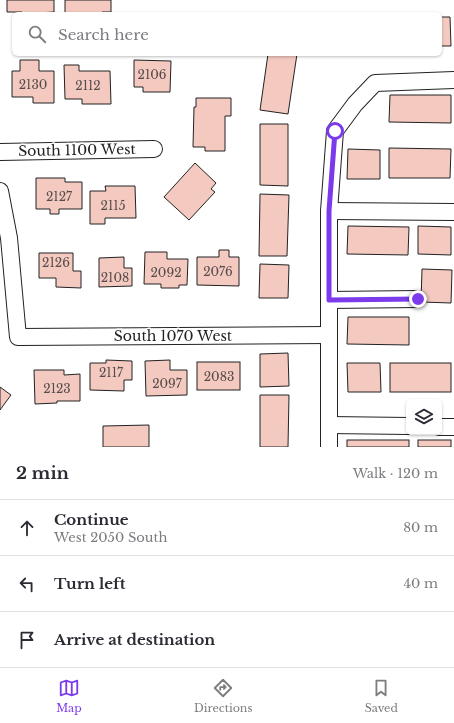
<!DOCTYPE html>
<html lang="en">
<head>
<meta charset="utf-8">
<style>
  body { margin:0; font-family:"Libre Baskerville",serif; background:#f7f7f7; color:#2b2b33 }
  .controls { position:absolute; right:12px; bottom:12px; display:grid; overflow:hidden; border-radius:6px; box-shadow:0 1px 3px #0004 }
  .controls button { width:36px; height:36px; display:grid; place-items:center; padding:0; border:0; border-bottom:1px solid #e1e1e2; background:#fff; color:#2b2b33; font:20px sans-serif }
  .stop { position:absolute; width:12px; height:12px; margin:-9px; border:3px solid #7c3aed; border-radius:50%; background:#fff }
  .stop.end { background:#7c3aed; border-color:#fff; box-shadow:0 1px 4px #0008 }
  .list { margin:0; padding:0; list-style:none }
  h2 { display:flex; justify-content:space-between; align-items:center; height:52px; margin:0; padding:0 16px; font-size:17px }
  h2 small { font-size:13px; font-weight:400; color:#7c7c81 }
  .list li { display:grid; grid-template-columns:26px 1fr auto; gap:12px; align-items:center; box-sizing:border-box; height:56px; padding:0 16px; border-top:1px solid #e1e1e2 }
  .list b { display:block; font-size:15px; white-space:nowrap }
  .list p { margin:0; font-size:13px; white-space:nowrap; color:#7c7c81 }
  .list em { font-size:13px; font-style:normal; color:#7c7c81 }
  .icon { flex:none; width:22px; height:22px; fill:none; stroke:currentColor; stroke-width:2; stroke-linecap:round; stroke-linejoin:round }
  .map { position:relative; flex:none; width:454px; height:447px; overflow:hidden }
  .search { position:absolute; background:#fff; box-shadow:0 1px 3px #0004; left:12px; right:12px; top:12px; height:44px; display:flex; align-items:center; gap:10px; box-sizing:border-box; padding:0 14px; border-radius:6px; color:#7c7c81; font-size:15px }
  .sheet { height:220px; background:#fff }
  nav { display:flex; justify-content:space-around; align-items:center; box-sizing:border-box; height:56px; border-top:1px solid #e1e1e2; background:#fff; font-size:11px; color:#7c7c81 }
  nav a { display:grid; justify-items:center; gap:2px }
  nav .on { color:#7c3aed }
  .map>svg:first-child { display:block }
  .building { fill:#f3c9c0; stroke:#222 }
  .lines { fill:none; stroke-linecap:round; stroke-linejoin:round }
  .minor-casing { stroke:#222; stroke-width:18 }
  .minor { stroke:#fff; stroke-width:16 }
  .route { stroke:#7c3aed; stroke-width:5 }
  .labels { text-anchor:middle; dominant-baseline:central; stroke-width:3; stroke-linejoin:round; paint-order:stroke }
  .number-label { font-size:12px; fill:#564c4a }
  .street-label { font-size:14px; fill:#222; stroke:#fff }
</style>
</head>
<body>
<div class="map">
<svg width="454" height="447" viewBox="0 0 454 447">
  <rect width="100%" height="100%" fill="#fff"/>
  <g class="building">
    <polygon points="7,0 54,0 54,12 22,14 22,12 7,12"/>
    <polygon points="65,0 111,0 111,12 102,12 102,14 65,14"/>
    <polygon points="440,17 450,17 451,46 440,46"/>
    <polygon points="268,54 297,54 288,114 260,110"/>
    <polygon points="20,60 39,60 39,71 54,71 54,103 33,103 33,97 12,97 12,71 20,71"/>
    <polygon points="134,60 171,61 170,92 143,92 143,87 134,87"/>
    <polygon points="64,65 79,65 79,71 110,71 111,104 82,104 82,99 65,99"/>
    <polygon points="390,95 451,95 451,123 389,122"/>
    <polygon points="196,98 231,98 231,116 225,116 225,151 205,151 205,147 193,147 194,107 196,107"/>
    <polygon points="260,124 288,124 288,186 260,185"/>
    <polygon points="389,148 451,149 450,178 389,178"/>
    <polygon points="348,149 380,150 380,179 347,179"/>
    <polygon points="195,163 216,183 211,189 215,192 189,220 164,197"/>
    <polygon points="36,178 65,178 65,182 82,182 82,209 59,209 59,214 50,214 50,209 36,209"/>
    <polygon points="105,186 135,186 136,218 105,218 105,224 90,224 90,191 106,191"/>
    <polygon points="260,194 289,195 287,256 259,256"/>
    <polygon points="348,226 409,227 408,255 347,254"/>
    <polygon points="418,226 451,227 451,255 418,254"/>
    <polygon points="219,250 229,250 229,257 239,257 239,286 197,285 197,257 219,257"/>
    <polygon points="145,252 167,252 167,259 188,259 187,285 179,285 179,288 161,288 161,284 144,284"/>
    <polygon points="39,253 73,253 73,271 81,271 81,288 56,287 56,278 39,278"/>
    <polygon points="124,257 124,268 132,268 132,286 99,287 99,258"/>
    <polygon points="260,264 289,265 288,298 259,298"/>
    <polygon points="422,269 452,270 451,303 421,302"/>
    <polygon points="348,317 409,317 409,345 347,344"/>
    <polygon points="288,353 289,386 260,387 260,354"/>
    <polygon points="106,360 132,361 132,380 124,380 124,391 90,390 90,363 106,363"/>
    <polygon points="170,360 170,370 187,370 187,395 146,396 145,361"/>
    <rect x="197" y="362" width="43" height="28"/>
    <polygon points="347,363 380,363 381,392 348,392"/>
    <rect x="390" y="363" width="61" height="29"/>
    <polygon points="34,370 64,370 64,375 80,374 80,401 57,401 57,403 35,404"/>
    <polygon points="0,387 11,395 0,410"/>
    <polygon points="260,395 289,395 288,447 260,447"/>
    <polygon points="149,425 149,447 103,447 103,426"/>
    <rect x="347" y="440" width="62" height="7"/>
    <rect x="418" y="440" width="33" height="7"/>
  </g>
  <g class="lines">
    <defs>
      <g id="minor">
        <polyline points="0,152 154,149"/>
        <polyline points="0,191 9,238 18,337 329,335"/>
        <polyline points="329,211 454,212"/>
        <polyline points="329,300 418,299"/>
        <polyline points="329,425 409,426"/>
        <polyline points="439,427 454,427"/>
        <polyline points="329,447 329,211 335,131 355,104 375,83 454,80"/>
      </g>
    </defs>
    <use href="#minor" class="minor-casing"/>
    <use href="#minor" class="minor"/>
  </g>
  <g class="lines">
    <polyline class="route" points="335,131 329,211 329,300 418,299"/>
  </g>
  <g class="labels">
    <g class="number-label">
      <text x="152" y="74">2106</text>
      <text x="33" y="84">2130</text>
      <text x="88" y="85">2112</text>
      <text x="59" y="196">2127</text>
      <text x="113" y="205">2115</text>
      <text x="56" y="262">2126</text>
      <text x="218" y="271">2076</text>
      <text x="166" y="272">2092</text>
      <text x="115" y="277">2108</text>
      <text x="111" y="372">2117</text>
      <text x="219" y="376">2083</text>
      <text x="167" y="383">2097</text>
      <text x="57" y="388">2123</text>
    </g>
    <g class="street-label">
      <text transform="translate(77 150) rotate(-1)">South 1100 West</text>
      <text x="173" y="336">South 1070 West</text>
    </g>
  </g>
</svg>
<div class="controls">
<button><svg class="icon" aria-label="layers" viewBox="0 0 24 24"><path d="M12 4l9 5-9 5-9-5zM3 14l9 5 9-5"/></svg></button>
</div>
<div class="stop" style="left:335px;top:131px"></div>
<div class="stop end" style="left:418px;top:299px"></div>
<div class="search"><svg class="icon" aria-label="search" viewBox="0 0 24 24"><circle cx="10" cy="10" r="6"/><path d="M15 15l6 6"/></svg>Search here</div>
</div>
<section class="sheet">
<h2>2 min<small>Walk · 120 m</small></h2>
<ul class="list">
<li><svg class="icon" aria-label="ahead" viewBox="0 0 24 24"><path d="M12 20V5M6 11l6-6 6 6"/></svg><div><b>Continue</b><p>West 2050 South</p></div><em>80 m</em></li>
<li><svg class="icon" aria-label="left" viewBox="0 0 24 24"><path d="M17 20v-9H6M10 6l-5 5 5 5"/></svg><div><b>Turn left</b></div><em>40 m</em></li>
<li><svg class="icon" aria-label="arrive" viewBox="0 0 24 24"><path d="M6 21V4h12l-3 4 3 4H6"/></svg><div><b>Arrive at destination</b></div></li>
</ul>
</section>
<nav>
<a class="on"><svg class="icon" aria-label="map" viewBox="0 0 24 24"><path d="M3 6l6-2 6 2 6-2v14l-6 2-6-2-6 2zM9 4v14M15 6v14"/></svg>Map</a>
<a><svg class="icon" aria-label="directions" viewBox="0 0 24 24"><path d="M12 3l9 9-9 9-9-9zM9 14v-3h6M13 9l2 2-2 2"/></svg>Directions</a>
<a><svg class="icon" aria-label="saved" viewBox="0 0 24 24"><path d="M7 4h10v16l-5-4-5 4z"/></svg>Saved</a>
</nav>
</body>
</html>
